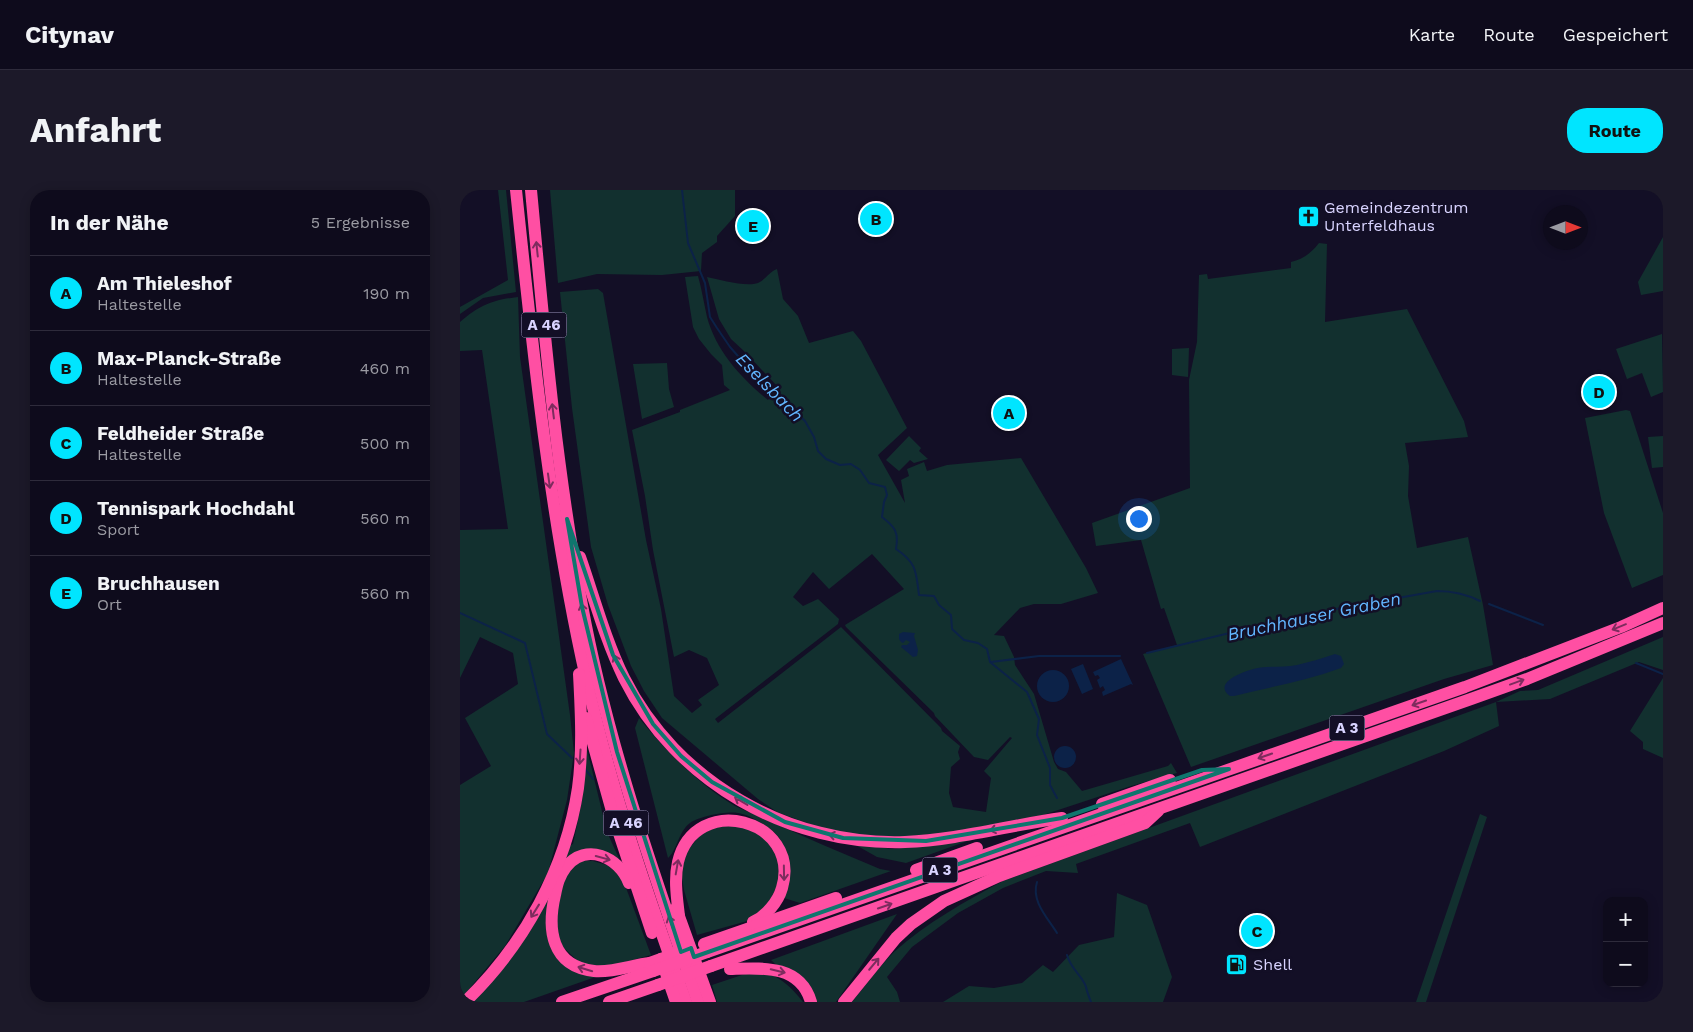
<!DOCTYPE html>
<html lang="de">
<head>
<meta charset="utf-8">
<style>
  body { margin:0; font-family:"Work Sans",sans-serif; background:#1c1929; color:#f1f3f6 }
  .controls { position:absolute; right:15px; bottom:15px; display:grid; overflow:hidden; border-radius:10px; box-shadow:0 2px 12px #0003 }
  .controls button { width:45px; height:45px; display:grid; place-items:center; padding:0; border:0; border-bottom:1px solid #2e2b3b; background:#0e0b1c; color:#f1f3f6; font:25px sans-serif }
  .compass { position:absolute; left:1083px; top:15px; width:45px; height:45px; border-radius:50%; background:#0e0b1c; box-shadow:0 2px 12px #0003; rotate:90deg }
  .you { position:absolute; left:678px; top:328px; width:18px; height:18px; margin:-12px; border:4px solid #fff; border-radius:50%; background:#1a73e8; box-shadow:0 0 0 8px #1a73e833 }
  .badge { display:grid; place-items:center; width:32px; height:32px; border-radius:50%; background:#00e5ff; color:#111; font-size:16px; font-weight:700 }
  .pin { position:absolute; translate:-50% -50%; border:2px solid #fff; box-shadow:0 1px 5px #0006 }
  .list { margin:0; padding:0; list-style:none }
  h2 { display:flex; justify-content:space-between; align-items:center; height:65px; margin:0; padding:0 20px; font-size:21px }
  h2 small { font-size:16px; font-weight:400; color:#9b9ba3 }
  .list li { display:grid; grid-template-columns:32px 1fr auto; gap:15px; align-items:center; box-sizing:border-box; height:75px; padding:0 20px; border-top:1px solid #2e2b3b }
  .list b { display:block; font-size:19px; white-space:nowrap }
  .list p { margin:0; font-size:16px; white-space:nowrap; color:#9b9ba3 }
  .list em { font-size:16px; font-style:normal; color:#9b9ba3 }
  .map { position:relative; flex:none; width:1203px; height:812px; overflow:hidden; border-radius:20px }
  header { display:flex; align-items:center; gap:30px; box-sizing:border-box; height:70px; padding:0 25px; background:#0e0b1c; border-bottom:1px solid #2e2b3b }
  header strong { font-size:24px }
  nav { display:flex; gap:28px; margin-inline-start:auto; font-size:18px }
  .intro { display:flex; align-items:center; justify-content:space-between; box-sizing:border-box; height:120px; padding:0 30px }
  h1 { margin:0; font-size:35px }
  .button { padding:12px 22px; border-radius:20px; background:#00e5ff; color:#111; font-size:18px; font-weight:700 }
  main { display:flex; gap:30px; padding:0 30px }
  aside { flex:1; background:#0e0b1c; border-radius:20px; box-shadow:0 2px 12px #0003 }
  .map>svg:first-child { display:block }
  .green { fill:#12302f; fill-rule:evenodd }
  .water { fill:#0c2248 }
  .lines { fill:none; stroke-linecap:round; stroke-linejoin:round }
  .stream { stroke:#0c2248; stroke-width:2 }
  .motorway { stroke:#ff4fa3; stroke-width:12 }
  .motorway-bridge { stroke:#ff4fa3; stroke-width:12 }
  .oneway { stroke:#7d2c5e }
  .marked { fill:none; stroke:#0f766e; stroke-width:4; stroke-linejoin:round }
  .labels { text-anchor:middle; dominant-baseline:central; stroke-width:5; stroke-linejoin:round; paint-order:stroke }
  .shield { fill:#130f26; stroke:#9e99be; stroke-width:1 }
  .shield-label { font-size:15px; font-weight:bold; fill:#d9d4ff }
  .poi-label { font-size:16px; fill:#d9d4ff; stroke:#130f26; text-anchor:start }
  .water-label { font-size:18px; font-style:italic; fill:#62b6ff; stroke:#130f26 }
</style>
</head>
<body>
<header>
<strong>Citynav</strong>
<nav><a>Karte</a><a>Route</a><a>Gespeichert</a></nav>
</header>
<div class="intro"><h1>Anfahrt</h1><a class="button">Route</a></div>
<main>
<aside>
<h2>In der Nähe<small>5 Ergebnisse</small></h2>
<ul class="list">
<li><span class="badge">A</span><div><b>Am Thieleshof</b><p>Haltestelle</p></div><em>190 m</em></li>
<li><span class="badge">B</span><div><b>Max-Planck-Straße</b><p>Haltestelle</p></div><em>460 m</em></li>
<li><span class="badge">C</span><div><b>Feldheider Straße</b><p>Haltestelle</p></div><em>500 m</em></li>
<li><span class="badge">D</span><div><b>Tennispark Hochdahl</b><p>Sport</p></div><em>560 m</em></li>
<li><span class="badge">E</span><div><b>Bruchhausen</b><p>Ort</p></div><em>560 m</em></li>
</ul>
</aside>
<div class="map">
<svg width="1203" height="812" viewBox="0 0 1203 812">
  <rect width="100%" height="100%" fill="#130f26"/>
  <g class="green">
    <polygon points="38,0 46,0 56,102 23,108 0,124 0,117 48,90"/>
    <polygon points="90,0 275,0 275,26 257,46 257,52 242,63 241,81 202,85 137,84 98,93"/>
    <polygon points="1203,47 1203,101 1181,105 1178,92"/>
    <path d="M859,53L867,54L865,132L947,119L1004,231L1008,247L945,253L949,276L948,306L957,358L1008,347L1023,415L1033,475L984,489L731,577L683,464L717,455L704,418L701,419L681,350L636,356L632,333L730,298L729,190L737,152L739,85L747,84L748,89L831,78V72C844,69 851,63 859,53Z"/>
    <path d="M317,79L323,109L338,126L349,153L393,141L401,151L447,238L418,265L445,313L441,290L449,286L447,279L464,272L467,281L487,275L561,268L626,378L638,403L601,414H574L560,418L534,445L544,446L554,467L555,475L574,504L594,572L598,579L606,582L622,601L708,576L711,573L717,583L671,596L583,625L488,643L443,647L401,645L366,640L317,622L298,609L202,528L184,501L171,476L148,415L131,357L112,218L100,102L138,99L143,103L186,350L201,419L214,506L232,523L242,515L238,510L259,495L247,468L229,460L214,467L193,360L185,306L172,240L220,222V220L270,200L264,195L262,175L251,164L239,149L233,137L225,87L238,86C242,100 244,114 247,127C256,161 282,189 308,210L318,197L285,162L271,149L259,129L247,87C260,90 286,97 298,93C306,89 309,82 317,79ZM412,364L444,399L385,435L386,437L474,523L475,526L514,567L528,570L550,547L552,548L524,581L531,588L526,622L493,617L489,603L491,577L500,569L498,562L500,556L482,541L481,538L381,437L258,533L255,529L378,434L379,429L358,409L343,416L333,407L353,382L369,399Z"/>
    <path d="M58,107L60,167L110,525L114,563L107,610L88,683L45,756L0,810V595L31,576L5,528L58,494L53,463L20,447L0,488V340L48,339L22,160L0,161V132C20,115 32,110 58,107Z"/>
    <polygon points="1202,144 1203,202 1191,207 1182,183 1167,189 1156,159"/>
    <polygon points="729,158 728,187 712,185 712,159"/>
    <polygon points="207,173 209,199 214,217 182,229 173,174"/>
    <polygon points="1166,220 1170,221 1203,323 1203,385 1172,398 1144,323 1125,228"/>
    <polygon points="449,246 461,258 459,261 468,269 454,273 450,270 439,281 426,270"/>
    <polygon points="1203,246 1203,277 1192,278 1188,247"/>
    <path d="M1203,447V480L1179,472L1090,509L1036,512L1039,536L984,561L740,657L730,633L616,674L618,683L586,681L543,698L498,723L452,757L427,787L437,802L440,812H392C406,795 419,777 434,762C466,733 506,711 543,691L1036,512L1060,501L1078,500Z"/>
    <polygon points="1203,488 1203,568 1183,559 1183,552 1170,541"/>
    <path d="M179,528C207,562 237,593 275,616C285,621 297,625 307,630C344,647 382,663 420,679L431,681L340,713L324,708C329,685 332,671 320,649C315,640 289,624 278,623C267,621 240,626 230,633C218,642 217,661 208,668L175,538Z"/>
    <polygon points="126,555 147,642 161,673 149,666 102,675 108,656 113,654 122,611 126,571"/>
    <polygon points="1020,624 1027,627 966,812 956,812"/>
    <polygon points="263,633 283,634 304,646 317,667 320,690 309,712 291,730 237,745 224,700 221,682 227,661 243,642"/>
    <polygon points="513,649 446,673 417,667 394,654 433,659"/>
    <polygon points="122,671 133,671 147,675 162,687 191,765 147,777 120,773 103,757 95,738 100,696 112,676"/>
    <path d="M91,700C89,719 83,739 91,758L144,784L64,812H12Z"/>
    <polygon points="657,703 687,715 712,787 703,812 483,812 509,796 534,798 562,793 583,775 593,782 619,755 654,747"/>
    <polygon points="437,724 376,812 355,812 311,770"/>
    <path d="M306,782C323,789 332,798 343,812H257L252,795L285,784Z"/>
  </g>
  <g class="water">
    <polygon points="443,442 455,443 454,446 458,460 457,466 453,467 441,457 442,455 447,455 450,452 446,450 443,453 441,452 439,449 439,444"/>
    <path d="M875,464L881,466L884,474L881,478C846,491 810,497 774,506H770C753,494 780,483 790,480C804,475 822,478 837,475C850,472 863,468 875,464Z"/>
    <polygon points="661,469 673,495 671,494 643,506 642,502 645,500 643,496 640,498 637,490 640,488 638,485 635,486 633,482"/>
    <polygon points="623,474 633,499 622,504 611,479"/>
    <circle cx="593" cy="496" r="16"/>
    <circle cx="605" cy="567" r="11"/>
  </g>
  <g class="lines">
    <g class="stream">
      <path d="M222,0L228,53L245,93L250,127L257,138L270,157L285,174L345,231L354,247L358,261L366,269L380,275L391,274L400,280L409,293L425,297L427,305L424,312L422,327C435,337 439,342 436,359C457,373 456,382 459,405L474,406L479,415L491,425L492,439L504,450L518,453L527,459L530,472L567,502L579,529L577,545L590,578V595L597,608"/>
      <polyline points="1029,414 1083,435"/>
      <polyline points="0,423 65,453 87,544 112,568"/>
      <path d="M687,463L848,424L977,401C993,401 1006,404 1020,411"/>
      <polyline points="531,472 579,466 660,466"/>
      <polyline points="1176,473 1203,484"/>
      <polyline points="125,579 133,589"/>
      <path d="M577,692C571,711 587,727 597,743"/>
      <path d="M607,765C610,778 624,788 626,797C627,802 629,807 631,812"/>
    </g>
    <g class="motorway">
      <path d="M56,0C73,164 90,327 126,488C151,599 188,706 226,812"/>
      <path d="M71,0C84,139 96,278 122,415C147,551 193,682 238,812"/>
      <path d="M120,367C134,407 145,449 164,488C216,592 329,656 445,652C498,650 550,635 602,628"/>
      <polyline points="126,528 153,625 192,743"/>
      <polyline points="642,614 710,590"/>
      <polyline points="456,680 517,658"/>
      <path d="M169,693C159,667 126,652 106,677C99,686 97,695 95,705C87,739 91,776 134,781C152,783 172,775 190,773"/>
      <polyline points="216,718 250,812"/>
      <path d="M219,726C217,708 214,690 218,672C235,601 342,629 322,698C318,712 306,726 293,732"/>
      <polyline points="244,754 376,708"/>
      <polyline points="247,762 1005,497 1161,437 1203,418"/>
      <polyline points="201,769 216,812"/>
      <polyline points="251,776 1011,509 1067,489 1203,433"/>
      <path d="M270,779C301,778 340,774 351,812"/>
      <path d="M5,812C64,755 106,679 118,598C123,560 121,522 119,484"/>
      <polyline points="102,812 193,781"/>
      <polyline points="149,812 198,795"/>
      <polyline points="384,812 436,748 451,734 484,711 539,686 685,633 698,621"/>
    </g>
    <g class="motorway-bridge">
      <polyline points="190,773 229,759"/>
      <polyline points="193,781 247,762"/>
      <polyline points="198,795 251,776"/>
    </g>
  </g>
  <defs><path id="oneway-shaft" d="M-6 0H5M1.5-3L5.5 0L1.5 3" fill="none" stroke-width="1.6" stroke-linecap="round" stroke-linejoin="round" transform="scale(1.25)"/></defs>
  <g class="oneway">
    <use href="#oneway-shaft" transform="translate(77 59) rotate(-96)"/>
    <use href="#oneway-shaft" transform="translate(93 221) rotate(-97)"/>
    <use href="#oneway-shaft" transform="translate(89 291) rotate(82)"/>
    <use href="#oneway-shaft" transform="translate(123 421) rotate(-102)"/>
    <use href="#oneway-shaft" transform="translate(1159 437) rotate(158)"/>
    <use href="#oneway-shaft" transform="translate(157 472) rotate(-114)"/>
    <use href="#oneway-shaft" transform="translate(1057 492) rotate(-20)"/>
    <use href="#oneway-shaft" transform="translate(959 513) rotate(161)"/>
    <use href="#oneway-shaft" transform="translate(805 566) rotate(161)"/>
    <use href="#oneway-shaft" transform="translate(120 567) rotate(94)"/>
    <use href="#oneway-shaft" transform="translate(281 611) rotate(-149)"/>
    <use href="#oneway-shaft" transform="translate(537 639) rotate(168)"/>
    <use href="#oneway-shaft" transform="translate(376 646) rotate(-169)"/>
    <use href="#oneway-shaft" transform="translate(143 668) rotate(15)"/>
    <use href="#oneway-shaft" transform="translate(217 677) rotate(-80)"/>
    <use href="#oneway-shaft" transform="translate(324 683) rotate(89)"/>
    <use href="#oneway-shaft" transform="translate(425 716) rotate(-19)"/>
    <use href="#oneway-shaft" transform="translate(75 721) rotate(122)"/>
    <use href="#oneway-shaft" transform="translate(211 733) rotate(-109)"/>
    <use href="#oneway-shaft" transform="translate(414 774) rotate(-50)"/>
    <use href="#oneway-shaft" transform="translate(125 779) rotate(-163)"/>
    <use href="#oneway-shaft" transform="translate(318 781) rotate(14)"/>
  </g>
  <path class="marked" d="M107,329L153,465L193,534L221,566L252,592L325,632L383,648L466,651L602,628L742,580L769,579L234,767L231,758L221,762L157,562L122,417Z"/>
  <defs>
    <symbol id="church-square" viewBox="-11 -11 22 22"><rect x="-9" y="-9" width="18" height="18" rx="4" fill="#00e5ff" stroke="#130f26"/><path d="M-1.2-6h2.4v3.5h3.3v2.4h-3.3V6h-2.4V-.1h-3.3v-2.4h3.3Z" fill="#111"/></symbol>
    <symbol id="fuel-square" viewBox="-11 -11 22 22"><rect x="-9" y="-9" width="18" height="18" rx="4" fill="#00e5ff" stroke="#130f26"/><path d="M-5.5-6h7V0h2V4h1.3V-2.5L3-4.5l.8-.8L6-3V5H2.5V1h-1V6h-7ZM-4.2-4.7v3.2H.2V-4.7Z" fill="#111"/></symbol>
  </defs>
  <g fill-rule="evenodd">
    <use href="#church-square" x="836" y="14" width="25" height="25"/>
    <use href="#fuel-square" x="764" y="762" width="25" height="25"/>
  </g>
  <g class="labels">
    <g class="shield">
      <rect x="61.5" y="122.5" width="45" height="25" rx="4"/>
      <rect x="869.5" y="525.5" width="35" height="25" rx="4"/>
      <rect x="143.5" y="620.5" width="45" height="25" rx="4"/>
      <rect x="462.5" y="667.5" width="35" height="25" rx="4"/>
    </g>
    <g class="shield-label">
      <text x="84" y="135">A 46</text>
      <text x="887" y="538">A 3</text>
      <text x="166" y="633">A 46</text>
      <text x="480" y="680">A 3</text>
    </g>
    <g class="poi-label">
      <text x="864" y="17">Gemeindezentrum<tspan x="864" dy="18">Unterfeldhaus</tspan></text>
      <text x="793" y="774">Shell</text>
    </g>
    <g class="water-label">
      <text transform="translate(310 197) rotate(46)">Eselsbach</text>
      <text transform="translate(854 426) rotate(-12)">Bruchhauser Graben</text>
    </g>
  </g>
</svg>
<div class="controls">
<button>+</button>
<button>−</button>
</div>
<svg class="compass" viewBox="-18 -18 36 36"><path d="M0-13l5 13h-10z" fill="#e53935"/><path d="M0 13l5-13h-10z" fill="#9b9ba3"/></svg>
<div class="you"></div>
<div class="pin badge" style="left:549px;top:223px">A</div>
<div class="pin badge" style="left:416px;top:29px">B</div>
<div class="pin badge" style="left:797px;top:741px">C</div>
<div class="pin badge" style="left:1139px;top:202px">D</div>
<div class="pin badge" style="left:293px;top:36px">E</div>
</div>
</main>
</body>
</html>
